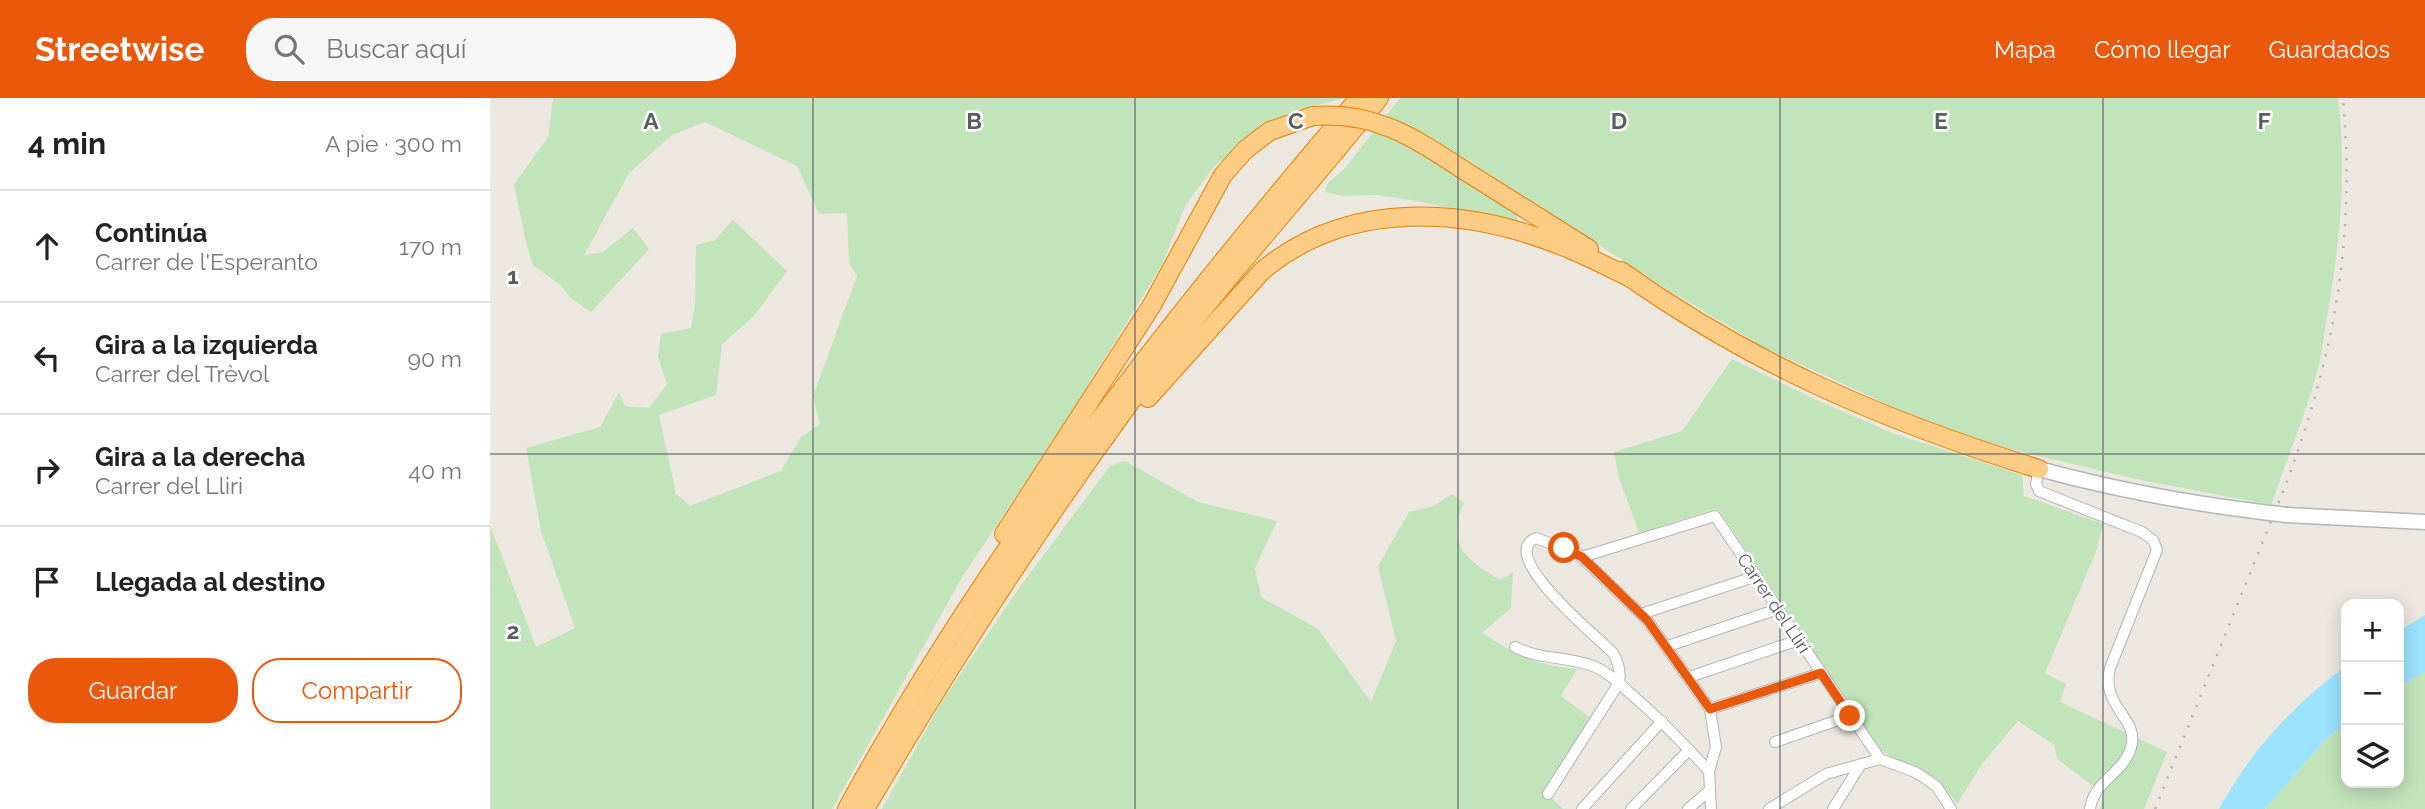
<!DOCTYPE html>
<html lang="es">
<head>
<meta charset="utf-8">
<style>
  body { margin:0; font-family:Raleway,sans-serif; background:#f6f6f6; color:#222 }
  .controls { position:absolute; right:21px; bottom:21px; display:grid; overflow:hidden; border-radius:14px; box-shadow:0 4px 18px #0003 }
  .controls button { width:63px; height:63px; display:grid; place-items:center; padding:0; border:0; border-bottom:2px solid #e0e0e0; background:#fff; color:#222; font:35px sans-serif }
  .stop { position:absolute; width:21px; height:21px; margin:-16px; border:5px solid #ea580c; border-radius:50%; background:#fff }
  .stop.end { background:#ea580c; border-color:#fff; box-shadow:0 2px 7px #0008 }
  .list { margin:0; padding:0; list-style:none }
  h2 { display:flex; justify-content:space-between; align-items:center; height:91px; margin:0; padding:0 28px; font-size:30px }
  h2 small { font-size:23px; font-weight:400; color:#767676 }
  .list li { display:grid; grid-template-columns:46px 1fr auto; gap:21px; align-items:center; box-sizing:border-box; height:112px; padding:0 28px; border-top:2px solid #e0e0e0 }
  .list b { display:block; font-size:26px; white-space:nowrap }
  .list p { margin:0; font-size:23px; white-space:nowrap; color:#767676 }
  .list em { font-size:23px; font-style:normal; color:#767676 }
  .actions { display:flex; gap:14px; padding:21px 28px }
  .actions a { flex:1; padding:16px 0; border:2px solid #ea580c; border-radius:28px; text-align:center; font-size:24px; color:#ea580c }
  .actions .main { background:#ea580c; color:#fff }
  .icon { flex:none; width:38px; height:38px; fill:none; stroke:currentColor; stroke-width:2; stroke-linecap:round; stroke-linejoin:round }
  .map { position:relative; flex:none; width:1935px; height:711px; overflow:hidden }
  header { display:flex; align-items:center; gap:42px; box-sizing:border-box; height:98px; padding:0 35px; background:#ea580c; color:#fff }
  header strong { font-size:33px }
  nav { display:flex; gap:38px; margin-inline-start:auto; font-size:24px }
  .search { width:490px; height:63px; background:#f6f6f6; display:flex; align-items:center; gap:18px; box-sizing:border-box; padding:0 24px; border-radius:28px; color:#767676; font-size:26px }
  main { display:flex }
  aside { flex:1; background:#fff }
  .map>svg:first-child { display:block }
  .green { fill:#c1e4bb }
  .water { fill:#9ce3ff }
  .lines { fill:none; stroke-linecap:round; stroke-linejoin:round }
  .minor-casing { stroke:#b0b4b8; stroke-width:12 }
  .secondary-casing { stroke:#b1b6bb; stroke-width:17 }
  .motorway-casing { stroke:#eb7e00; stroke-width:20 }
  .minor { stroke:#fff; stroke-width:10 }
  .secondary { stroke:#fff; stroke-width:14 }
  .motorway { stroke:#fdcd85; stroke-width:18 }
  .rail { stroke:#afb0b1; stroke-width:2.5; stroke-dasharray:2 9; stroke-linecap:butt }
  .secondary-bridge-casing { stroke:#b1b6bb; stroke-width:17; stroke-linecap:butt }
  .motorway-bridge-casing { stroke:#eb7e00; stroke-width:20; stroke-linecap:butt }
  .secondary-bridge { stroke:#fff; stroke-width:14 }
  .motorway-bridge { stroke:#fdcd85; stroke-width:18 }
  .route { stroke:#ea580c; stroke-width:9 }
  .grid { fill:none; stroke:#585d61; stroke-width:2; stroke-opacity:0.55 }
  .labels { text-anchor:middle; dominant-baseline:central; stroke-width:5; stroke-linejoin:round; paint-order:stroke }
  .street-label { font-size:18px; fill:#585d61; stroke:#fff }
  .grid-label { font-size:23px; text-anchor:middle; font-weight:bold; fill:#585d61; stroke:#fff; stroke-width:5; stroke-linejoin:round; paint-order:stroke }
</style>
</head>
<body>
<header>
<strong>Streetwise</strong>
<div class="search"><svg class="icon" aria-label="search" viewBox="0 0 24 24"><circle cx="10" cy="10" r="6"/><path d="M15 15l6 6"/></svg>Buscar aquí</div>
<nav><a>Mapa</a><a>Cómo llegar</a><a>Guardados</a></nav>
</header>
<main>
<aside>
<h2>4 min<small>A pie · 300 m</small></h2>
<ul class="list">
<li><svg class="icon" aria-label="ahead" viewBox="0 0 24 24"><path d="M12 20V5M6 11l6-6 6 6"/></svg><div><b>Continúa</b><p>Carrer de l'Esperanto</p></div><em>170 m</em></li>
<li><svg class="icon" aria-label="left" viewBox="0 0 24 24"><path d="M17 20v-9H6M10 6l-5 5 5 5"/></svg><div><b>Gira a la izquierda</b><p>Carrer del Trèvol</p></div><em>90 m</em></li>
<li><svg class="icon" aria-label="right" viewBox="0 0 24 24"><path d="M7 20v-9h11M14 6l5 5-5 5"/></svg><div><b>Gira a la derecha</b><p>Carrer del Lliri</p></div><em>40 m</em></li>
<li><svg class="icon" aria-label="arrive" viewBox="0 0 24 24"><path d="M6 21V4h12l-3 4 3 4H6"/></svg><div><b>Llegada al destino</b></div></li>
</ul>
<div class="actions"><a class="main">Guardar</a><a>Compartir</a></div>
</aside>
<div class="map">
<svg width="1935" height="711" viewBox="0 0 1935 711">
  <rect width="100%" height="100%" fill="#ece7df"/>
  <g class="green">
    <polygon points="63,0 855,0 808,12 771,27 722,71 695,108 672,167 569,334 474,476 342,711 0,711 0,427 46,549 85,530 51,433 36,350 110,329 129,294 135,308 159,310 177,286 168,258 171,236 201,230 205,206 206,147 225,142 243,122 297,173 264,218 232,246 226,297 169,317 186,396 200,408 291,373 311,339 330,326 323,298 367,178 359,165 357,115 329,116 307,68 215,24 182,37 139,75 94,157 113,154 143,130 159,151 101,214 81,200 69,186 43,167 37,148 24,87 58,39"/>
    <path d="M910,0H1848C1857,71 1850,143 1838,213C1834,232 1833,252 1828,271C1815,317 1797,362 1781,407L1646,381L1508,348L1412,313L1273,249L1177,191L976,61L967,65L1026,116L1029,125L922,102L887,97L853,98L835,94L837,86L855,70Z"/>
    <path d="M1242,261L1331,304L1405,336L1532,377L1534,398L1613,426L1607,451L1555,575L1576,586L1570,604L1677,654L1654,711H1610L1614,696L1567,661L1564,647L1528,623L1492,666L1467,706C1458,693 1449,682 1435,674C1420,666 1404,662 1390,651L1229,412L1224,411L1149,435L1129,380L1124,354L1192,333Z"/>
    <path d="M635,363L708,404L787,423L765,470L771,499L828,531L881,604L906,543L888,468L919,414L944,408L962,396L974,405C955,447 977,462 1010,482L1023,474L1021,510L992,535C1027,557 1044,567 1087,571L1071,598L1102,621L1053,692L1073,711H392L454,600L532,486L620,368Z"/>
    <polygon points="1935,574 1935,711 1775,711 1834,643 1856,625 1856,685 1909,685 1909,588"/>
  </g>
  <g class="water">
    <polygon points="1935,517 1935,574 1909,588 1909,533"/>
    <path d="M1856,568V625L1834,643L1775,711H1729C1760,654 1804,606 1856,568Z"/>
  </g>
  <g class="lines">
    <defs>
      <g id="minor">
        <path d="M1549,371L1546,386L1549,393L1652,434L1663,442L1667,452L1620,570C1618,579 1617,587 1621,596C1626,614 1645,625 1642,645C1637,675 1604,681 1600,711"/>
        <polyline points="1092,459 1225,418 1390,661"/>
        <polyline points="1151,516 1267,478"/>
        <polyline points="1178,548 1288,511"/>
        <path d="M1025,549C1050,562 1077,558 1103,568C1118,574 1130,586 1142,597C1170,621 1194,646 1219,673"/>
        <polyline points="1199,579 1309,542"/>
        <polyline points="1220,611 1331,575"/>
        <polyline points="1285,644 1360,618"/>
        <path d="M1058,696L1129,585C1131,574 1129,565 1123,555C1110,541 1005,457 1046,440L1088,456L1157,522L1220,611L1226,649L1219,673L1221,711"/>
        <polyline points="1092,711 1172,623"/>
        <polyline points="1141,711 1199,652"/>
        <polyline points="1198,711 1220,692"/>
        <polyline points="1279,711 1336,676 1390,661 1425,674 1436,681 1447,689 1461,711"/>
        <polyline points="1343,711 1371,666"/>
      </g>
      <g id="secondary">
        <path d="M1549,371C1623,391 1696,405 1772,414"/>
        <polyline points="1797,417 1935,424"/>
      </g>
      <g id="motorway">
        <polyline points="972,71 1099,151"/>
        <path d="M1131,173C1261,266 1397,324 1549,371"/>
        <path d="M658,300L772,173C859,100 977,109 1077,150C1099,159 1120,170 1141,180"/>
        <polyline points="514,436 662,207 733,77 755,52 780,33 823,18"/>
        <path d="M357,711C497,454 679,222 869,0"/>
        <path d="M375,711C457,571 545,434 641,303C719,198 807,102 889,0"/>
      </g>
    </defs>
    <use href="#minor" class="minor-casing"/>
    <use href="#secondary" class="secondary-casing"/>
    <use href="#motorway" class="motorway-casing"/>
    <use href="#minor" class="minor"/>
    <use href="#secondary" class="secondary"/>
    <use href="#motorway" class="motorway"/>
    <path class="rail" d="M1665,711L1798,381C1846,250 1865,139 1853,0"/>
    <defs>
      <polyline id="secondary-bridge" points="1772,414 1797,417"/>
      <path id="motorway-bridge" d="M823,18C884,13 923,39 972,71"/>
    </defs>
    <use href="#secondary-bridge" class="secondary-bridge-casing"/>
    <use href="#motorway-bridge" class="motorway-bridge-casing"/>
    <use href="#secondary-bridge" class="secondary-bridge"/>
    <use href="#motorway-bridge" class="motorway-bridge"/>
  </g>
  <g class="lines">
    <polyline class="route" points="1074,450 1092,459 1157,522 1220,611 1331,575 1360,618"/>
  </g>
  <path class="grid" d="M323,0V711M645,0V711M968,0V711M1290,0V711M1613,0V711M0,356H1935"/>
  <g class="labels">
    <g class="street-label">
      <text transform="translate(1284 505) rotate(56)">Carrer del Lliri</text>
    </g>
  </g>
  <g class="grid-label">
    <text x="161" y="31">A</text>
    <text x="484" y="31">B</text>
    <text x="806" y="31">C</text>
    <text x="1129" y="31">D</text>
    <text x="1451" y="31">E</text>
    <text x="1774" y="31">F</text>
    <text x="23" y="186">1</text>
    <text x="23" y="541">2</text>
  </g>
</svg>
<div class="controls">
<button>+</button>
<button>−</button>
<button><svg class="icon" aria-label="layers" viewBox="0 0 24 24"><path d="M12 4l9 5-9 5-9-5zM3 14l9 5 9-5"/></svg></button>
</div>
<div class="stop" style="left:1074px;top:450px"></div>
<div class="stop end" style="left:1360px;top:618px"></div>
</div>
</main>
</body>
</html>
